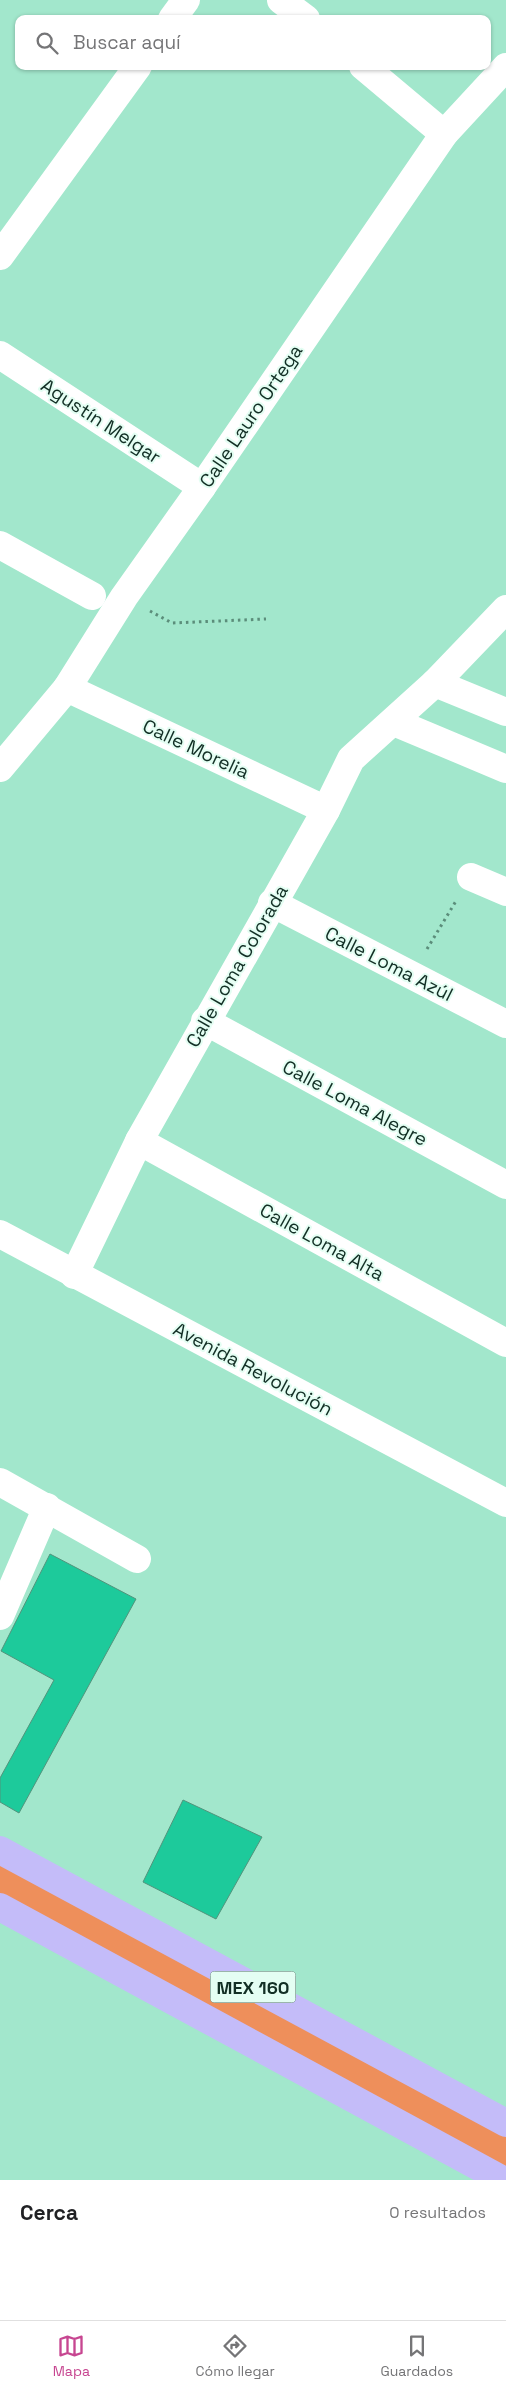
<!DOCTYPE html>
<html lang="es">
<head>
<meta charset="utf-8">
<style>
  body { margin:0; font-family:"Space Grotesk",sans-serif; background:#f2f2f2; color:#202124 }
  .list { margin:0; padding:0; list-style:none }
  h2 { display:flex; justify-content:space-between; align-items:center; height:65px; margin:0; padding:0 20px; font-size:21px }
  h2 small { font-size:16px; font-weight:400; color:#757577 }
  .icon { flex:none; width:28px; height:28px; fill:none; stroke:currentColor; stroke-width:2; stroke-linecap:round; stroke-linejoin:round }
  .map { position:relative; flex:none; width:506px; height:2180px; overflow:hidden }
  .search { position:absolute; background:#fff; box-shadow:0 1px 4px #0004; left:15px; right:15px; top:15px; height:55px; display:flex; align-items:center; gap:12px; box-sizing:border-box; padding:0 18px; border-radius:10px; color:#757577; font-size:19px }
  .sheet { height:140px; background:#fff }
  nav { display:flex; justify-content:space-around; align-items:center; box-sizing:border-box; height:70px; border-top:1px solid #e0e0e0; background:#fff; font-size:14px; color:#757577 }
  nav a { display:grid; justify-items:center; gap:2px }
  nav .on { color:#c74691 }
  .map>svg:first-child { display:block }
  .green { fill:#ee8f5b }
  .building { fill:#1dca9b; stroke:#51947c }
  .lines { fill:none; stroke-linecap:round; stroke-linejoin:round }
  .path { stroke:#5b8d7a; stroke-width:3; stroke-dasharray:2.5 4; stroke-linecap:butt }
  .minor { stroke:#fff; stroke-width:28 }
  .major { stroke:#c4bcf9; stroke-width:28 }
  .labels { text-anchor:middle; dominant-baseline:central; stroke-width:4; stroke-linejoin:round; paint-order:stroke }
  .shield { fill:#e4fef3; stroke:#516d63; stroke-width:1 }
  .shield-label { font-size:18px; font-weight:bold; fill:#122f25 }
  .street-label { font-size:19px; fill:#122f25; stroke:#e4fef3 }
</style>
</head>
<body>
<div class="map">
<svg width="506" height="2180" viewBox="0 0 506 2180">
  <rect width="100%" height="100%" fill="#a2e7cc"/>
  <polygon class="green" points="0,1850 506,2123 506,2180 0,1907"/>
  <g class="building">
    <polygon points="50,1554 136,1599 19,1813 0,1802 0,1778 54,1680 1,1651"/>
    <polygon points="183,1800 262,1837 216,1919 143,1882"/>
  </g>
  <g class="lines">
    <g class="path">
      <polyline points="150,611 172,623 266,619"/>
      <polyline points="427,949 456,901"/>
    </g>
    <g class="minor">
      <polyline points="281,0 306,19"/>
      <polyline points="172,19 186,0"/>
      <polyline points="363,66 444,134"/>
      <polyline points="0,256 138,66"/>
      <polyline points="0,355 202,487"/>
      <polyline points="0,545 92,596"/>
      <polyline points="435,683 506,712"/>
      <polyline points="67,688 326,810"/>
      <polyline points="394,722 506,769"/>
      <polyline points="0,768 67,688 124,597 202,487 444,134 506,67"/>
      <polyline points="471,877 506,892"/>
      <polyline points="272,903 506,1024"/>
      <polyline points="205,1021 506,1185"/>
      <polyline points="139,1141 506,1343"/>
      <polyline points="0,1234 506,1503"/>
      <polyline points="74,1275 139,1141 326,810 351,759 435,683 506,609"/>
      <polyline points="0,1482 137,1559"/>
      <polyline points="0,1616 47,1507"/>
    </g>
    <g class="major">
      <polyline points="0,1850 506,2123"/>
      <polyline points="0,1907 503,2180"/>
    </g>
  </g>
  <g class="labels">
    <rect class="shield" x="210.5" y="1971.5" width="85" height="31" rx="4"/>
    <g class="shield-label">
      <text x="253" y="1987">MEX 160</text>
    </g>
    <g class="street-label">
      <text transform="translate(251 416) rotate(-56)">Calle Lauro Ortega</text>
      <text transform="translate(101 421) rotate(33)">Agustín Melgar</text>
      <text transform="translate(196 749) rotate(25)">Calle Morelia</text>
      <text transform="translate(389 964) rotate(27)">Calle Loma Azúl</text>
      <text transform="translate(237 966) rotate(-60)">Calle Loma Colorada</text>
      <text transform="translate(355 1103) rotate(28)">Calle Loma Alegre</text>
      <text transform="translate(322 1242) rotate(29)">Calle Loma Alta</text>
      <text transform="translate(253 1369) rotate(28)">Avenida Revolución</text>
    </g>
  </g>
</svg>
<div class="search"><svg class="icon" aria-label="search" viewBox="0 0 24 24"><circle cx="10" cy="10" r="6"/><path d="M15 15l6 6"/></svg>Buscar aquí</div>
</div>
<section class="sheet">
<h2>Cerca<small>0 resultados</small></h2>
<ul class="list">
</ul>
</section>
<nav>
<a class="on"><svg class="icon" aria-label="map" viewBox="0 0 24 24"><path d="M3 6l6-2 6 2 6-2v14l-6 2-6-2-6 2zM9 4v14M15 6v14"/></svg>Mapa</a>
<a><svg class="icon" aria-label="directions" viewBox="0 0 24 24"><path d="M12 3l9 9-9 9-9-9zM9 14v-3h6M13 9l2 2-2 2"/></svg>Cómo llegar</a>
<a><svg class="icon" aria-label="saved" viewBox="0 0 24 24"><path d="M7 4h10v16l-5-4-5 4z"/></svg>Guardados</a>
</nav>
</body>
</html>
